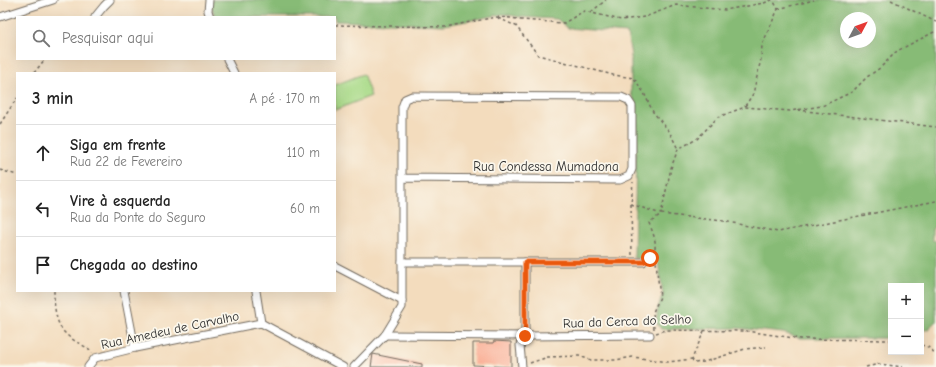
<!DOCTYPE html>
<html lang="pt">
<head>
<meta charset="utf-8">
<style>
  body { margin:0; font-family:"Comic Neue",sans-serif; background:#f6f6f6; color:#222 }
  .controls { position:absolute; right:12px; bottom:12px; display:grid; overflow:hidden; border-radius:0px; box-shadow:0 4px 16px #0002 }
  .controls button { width:36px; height:36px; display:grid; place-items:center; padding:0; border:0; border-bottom:1px solid #e0e0e0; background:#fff; color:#222; font:20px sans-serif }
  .compass { position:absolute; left:840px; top:12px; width:36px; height:36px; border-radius:50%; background:#fff; box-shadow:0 4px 16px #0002; rotate:49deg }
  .stop { position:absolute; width:12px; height:12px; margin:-9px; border:3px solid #ea580c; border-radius:50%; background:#fff }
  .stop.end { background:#ea580c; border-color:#fff; box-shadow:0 1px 4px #0008 }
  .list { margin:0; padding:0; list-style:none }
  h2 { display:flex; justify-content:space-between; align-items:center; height:52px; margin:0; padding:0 16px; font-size:17px }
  h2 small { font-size:13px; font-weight:400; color:#767676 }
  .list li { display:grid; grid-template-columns:26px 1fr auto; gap:12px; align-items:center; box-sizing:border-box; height:56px; padding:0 16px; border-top:1px solid #e0e0e0 }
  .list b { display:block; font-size:15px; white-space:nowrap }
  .list p { margin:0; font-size:13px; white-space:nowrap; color:#767676 }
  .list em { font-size:13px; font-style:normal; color:#767676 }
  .icon { flex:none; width:22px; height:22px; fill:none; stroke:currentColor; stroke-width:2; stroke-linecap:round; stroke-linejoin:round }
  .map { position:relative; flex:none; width:936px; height:367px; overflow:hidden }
  .search { position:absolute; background:#fff; box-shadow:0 4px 16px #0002; left:16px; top:16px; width:320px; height:44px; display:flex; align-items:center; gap:10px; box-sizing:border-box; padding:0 14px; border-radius:0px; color:#767676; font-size:15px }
  .panel { position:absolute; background:#fff; box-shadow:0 4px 16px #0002; left:16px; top:72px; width:320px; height:220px; border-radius:0px }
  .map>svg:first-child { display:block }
  .green { fill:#aadb8a; stroke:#6a835a }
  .forest { fill:#87bb76; stroke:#597350; fill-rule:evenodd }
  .building { fill:#faa98f }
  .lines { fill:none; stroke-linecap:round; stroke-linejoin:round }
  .street-casing { stroke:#71695e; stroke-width:9 }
  .path { stroke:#71695e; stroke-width:1.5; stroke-dasharray:3 3; stroke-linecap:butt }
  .street { stroke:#fff; stroke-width:7 }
  .route { stroke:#ea580c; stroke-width:5 }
  .labels { text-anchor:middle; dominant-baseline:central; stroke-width:3.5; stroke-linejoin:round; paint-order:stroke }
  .street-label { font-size:13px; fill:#2b2b2b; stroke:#fbf7ec }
</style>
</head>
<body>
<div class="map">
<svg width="936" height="367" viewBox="0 0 936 367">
  <rect width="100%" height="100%" fill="#fbf7ec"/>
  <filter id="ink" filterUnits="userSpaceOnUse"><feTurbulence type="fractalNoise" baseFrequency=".025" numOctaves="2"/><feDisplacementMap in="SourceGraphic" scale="8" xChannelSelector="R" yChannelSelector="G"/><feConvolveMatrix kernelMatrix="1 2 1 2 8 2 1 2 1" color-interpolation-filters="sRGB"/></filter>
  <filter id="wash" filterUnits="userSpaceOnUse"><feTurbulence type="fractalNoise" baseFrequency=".012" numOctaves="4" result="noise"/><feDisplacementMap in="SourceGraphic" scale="16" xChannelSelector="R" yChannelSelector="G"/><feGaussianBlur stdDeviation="0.9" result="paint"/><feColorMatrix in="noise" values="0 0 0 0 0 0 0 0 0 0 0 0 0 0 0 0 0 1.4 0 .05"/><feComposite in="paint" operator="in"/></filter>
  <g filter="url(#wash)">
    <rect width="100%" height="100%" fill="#f3dcbd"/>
    <polygon class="green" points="363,74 371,96 335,110 335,85"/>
    <path class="forest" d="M213,0H936V225L932,229V240L936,241V321L928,329L921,331V286H891V338H800L783,333L737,328L661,329L656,322L658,308L663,294L657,255L645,259L634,258L637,106L631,94V55L627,33L568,28L557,19L520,17L504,14L445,25L335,21V17H215L211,4ZM846,18H870V42H846Z"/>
    <g id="blocks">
      <g class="building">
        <polygon points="494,341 511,342 511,367 473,365 473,343 493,343"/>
        <polygon points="373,354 422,364 422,367 371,367"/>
      </g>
    </g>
  </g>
  <g filter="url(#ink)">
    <use href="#blocks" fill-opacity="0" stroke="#71695e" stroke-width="1"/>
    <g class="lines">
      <defs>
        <g id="street">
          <polyline points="209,0 208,11 210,17"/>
          <polyline points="0,17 53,0"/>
          <polyline points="95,17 104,6 110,0"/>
          <polyline points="227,59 234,73"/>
          <polyline points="402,262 643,262"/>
          <polyline points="335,266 402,301"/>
          <polyline points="124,291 135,348"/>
          <polyline points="256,291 261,323"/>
          <polyline points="261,323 343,367"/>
          <polyline points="385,335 525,336 650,335"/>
          <polyline points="88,367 95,358 135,348 261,323"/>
          <polyline points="354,367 385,335 402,307 402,107 405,99 412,96 621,97 628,100 632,106 632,169 629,176 620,180 402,178"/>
          <polyline points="522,367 520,345 525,336 525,262"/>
        </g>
      </defs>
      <use href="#street" class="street-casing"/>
      <g class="path">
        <polyline points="891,0 936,22"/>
        <polyline points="778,9 814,0"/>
        <polyline points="591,12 606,0"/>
        <polyline points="498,18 516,26 538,55 613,75 634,78 644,93 653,112 669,131 678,149"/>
        <polyline points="335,25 445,27 496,17 512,18 521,20 564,23 584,11 621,20 645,17 676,5 725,10 764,3 772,0"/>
        <polyline points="34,73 45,59"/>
        <polyline points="745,106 753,94 761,59 762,45 778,9 773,0"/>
        <polyline points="798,110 936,127"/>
        <polyline points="0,124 17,98"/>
        <polyline points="0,170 17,175"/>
        <polyline points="631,204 661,214 671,168 678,149 697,139 718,117 745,107 790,111 822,106 852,92 867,77 880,68 897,51 936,31"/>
        <polyline points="632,255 631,204 633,182"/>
        <path d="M649,259C660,248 654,235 649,223L661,214L723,221L778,232L936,201"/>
        <path d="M54,291C54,304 55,323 65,333C71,340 81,344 89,349L92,353"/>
        <polyline points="654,329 653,312 660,297 655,253"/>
        <polyline points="704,331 692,359 694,363 704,362 745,349 766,347"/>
        <polyline points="656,333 666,330 746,331 801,339 891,340"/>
        <polyline points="921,345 928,347 936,354"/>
        <polyline points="530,363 548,357 579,356 591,360 616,360 633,357 668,362 692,359"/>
        <polyline points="866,367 879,364 903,367"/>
      </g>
      <use href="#street" class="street"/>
    </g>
  </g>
  <g class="lines" filter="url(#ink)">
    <polyline class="route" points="525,336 525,262 643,262 650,258"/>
  </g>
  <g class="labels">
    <g class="street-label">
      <text x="546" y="166">Rua Condessa Mumadona</text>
      <text transform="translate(627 321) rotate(-2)">Rua da Cerca do Selho</text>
      <text transform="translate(170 330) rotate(-12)">Rua Amedeu de Carvalho</text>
    </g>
  </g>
</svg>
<div class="controls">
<button>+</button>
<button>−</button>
</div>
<svg class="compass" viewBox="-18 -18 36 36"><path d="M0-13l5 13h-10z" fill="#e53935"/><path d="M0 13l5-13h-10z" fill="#767676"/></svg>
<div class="stop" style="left:650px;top:258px"></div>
<div class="stop end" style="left:525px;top:336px"></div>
<div class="search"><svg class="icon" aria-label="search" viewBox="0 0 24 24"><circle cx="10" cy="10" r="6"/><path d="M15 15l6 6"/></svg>Pesquisar aqui</div>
<section class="panel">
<h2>3 min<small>A pé · 170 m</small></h2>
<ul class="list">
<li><svg class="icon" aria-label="ahead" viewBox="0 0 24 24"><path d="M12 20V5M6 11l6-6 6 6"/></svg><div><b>Siga em frente</b><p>Rua 22 de Fevereiro</p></div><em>110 m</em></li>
<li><svg class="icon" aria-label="left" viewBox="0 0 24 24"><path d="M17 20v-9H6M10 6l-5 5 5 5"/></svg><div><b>Vire à esquerda</b><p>Rua da Ponte do Seguro</p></div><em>60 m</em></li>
<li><svg class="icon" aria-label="arrive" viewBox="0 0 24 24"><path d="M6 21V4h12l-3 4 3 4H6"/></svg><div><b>Chegada ao destino</b></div></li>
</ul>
</section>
</div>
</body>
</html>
